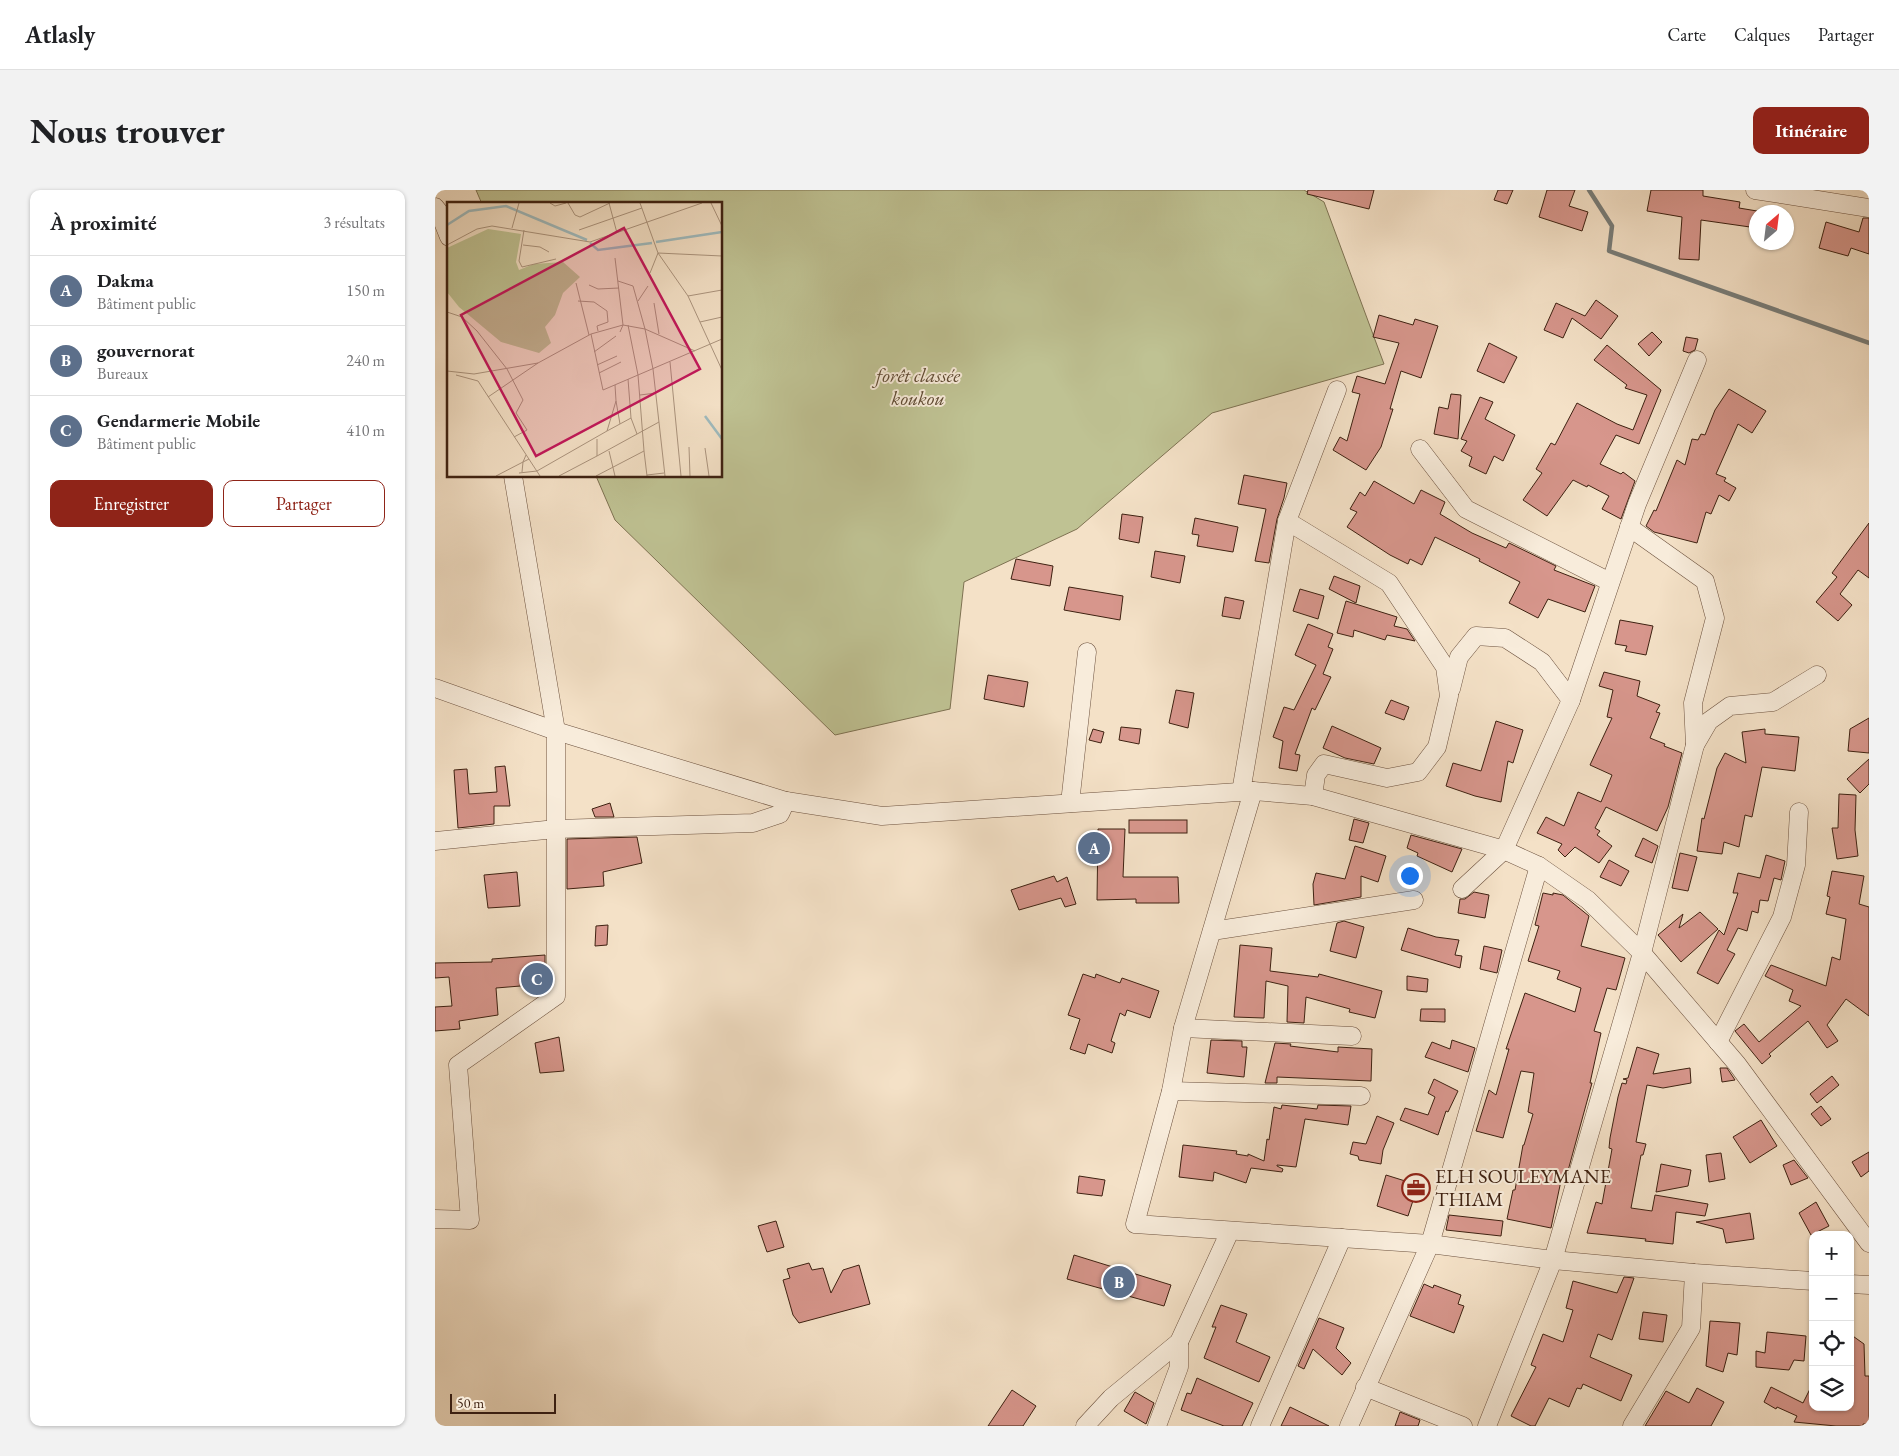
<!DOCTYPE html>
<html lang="fr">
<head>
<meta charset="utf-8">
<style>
  body { margin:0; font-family:"EB Garamond",serif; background:#f2f2f2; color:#202124 }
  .controls { position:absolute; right:15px; bottom:15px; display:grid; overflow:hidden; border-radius:10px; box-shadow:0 1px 4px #0004 }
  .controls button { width:45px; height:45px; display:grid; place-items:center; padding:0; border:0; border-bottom:1px solid #e0e0e0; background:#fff; color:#202124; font:25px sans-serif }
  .compass { position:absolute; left:1314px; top:15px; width:45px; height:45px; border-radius:50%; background:#fff; box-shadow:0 1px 4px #0004; rotate:28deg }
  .scale { position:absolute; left:15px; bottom:12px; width:106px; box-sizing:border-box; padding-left:5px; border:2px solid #3e2111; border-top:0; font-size:14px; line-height:18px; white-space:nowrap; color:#3e2111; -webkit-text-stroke:4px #f8ecdb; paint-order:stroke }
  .you { position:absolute; left:974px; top:685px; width:18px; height:18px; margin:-12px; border:4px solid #fff; border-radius:50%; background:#1a73e8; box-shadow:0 0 0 8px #1a73e833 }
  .badge { display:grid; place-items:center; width:32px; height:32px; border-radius:50%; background:#8f2418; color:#fff; font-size:16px; font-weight:700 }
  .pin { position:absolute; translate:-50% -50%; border:2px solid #fff; box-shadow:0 1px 5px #0006 }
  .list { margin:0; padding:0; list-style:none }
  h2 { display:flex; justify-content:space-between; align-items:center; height:65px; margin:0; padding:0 20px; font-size:21px }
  h2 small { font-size:16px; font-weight:400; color:#757577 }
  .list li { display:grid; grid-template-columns:32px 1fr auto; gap:15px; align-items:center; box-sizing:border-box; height:70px; padding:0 20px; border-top:1px solid #e0e0e0 }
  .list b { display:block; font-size:19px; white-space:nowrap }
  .list p { margin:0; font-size:16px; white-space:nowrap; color:#757577 }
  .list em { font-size:16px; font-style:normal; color:#757577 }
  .actions { display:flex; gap:10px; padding:15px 20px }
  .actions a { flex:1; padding:11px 0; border:1px solid #8f2418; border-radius:10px; text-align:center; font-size:18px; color:#8f2418 }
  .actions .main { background:#8f2418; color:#fff }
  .icon { flex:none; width:28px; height:28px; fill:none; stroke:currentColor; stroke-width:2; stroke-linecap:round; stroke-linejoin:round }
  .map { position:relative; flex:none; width:1434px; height:1236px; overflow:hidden; border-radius:10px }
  header { display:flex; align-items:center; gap:30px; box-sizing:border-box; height:70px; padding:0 25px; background:#fff; border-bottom:1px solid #e0e0e0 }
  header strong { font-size:24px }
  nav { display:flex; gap:28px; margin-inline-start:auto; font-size:18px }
  .intro { display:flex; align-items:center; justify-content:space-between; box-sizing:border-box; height:120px; padding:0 30px }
  h1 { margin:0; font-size:35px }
  .button { padding:12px 22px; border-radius:10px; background:#8f2418; color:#fff; font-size:18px; font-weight:700 }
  main { display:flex; gap:30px; padding:0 30px }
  aside { flex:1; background:#fff; border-radius:10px; box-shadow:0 1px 4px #0004 }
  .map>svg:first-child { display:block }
  .green { fill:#bfc293; stroke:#7e7252 }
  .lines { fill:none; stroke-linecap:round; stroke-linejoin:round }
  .stream { stroke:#787d79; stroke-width:4.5 }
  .building { fill:#d7968c; stroke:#3e2111 }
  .minor-casing { stroke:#6c513e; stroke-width:19 }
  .minor { stroke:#f8ecdb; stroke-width:18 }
  .labels { text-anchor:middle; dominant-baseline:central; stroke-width:4; stroke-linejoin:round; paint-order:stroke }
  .park-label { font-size:20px; font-style:italic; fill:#5e4932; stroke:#f8ecdb }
  .poi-label { font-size:20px; fill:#3e2111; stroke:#f8ecdb; text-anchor:start }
  .inset-river { fill:none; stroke:#9fbbbf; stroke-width:2.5 }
  .inset-road { fill:none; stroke:#ab947e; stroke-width:1 }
  .view { fill:#c2185b; fill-opacity:0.15; stroke:#c2185b; stroke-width:2.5 }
  .inset-edge { fill:none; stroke:#3e2111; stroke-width:2.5 }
</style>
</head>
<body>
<header>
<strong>Atlasly</strong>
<nav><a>Carte</a><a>Calques</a><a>Partager</a></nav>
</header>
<div class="intro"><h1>Nous trouver</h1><a class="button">Itinéraire</a></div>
<main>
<aside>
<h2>À proximité<small>3 résultats</small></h2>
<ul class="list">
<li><span class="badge" style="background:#5c6f8a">A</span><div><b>Dakma</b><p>Bâtiment public</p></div><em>150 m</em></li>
<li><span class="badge" style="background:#5c6f8a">B</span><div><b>gouvernorat</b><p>Bureaux</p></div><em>240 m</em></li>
<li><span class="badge" style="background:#5c6f8a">C</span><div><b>Gendarmerie Mobile</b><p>Bâtiment public</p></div><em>410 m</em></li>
</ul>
<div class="actions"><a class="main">Enregistrer</a><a>Partager</a></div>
</aside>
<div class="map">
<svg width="1434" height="1236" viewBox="0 0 1434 1236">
  <rect width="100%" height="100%" fill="#f4e1c7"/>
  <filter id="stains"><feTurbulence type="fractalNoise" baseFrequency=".004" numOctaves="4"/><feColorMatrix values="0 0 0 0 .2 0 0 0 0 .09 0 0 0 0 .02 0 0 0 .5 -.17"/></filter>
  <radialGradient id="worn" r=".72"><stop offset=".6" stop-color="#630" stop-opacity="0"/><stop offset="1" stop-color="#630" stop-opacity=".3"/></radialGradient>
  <polygon class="green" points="41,0 869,0 889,12 949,174 777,223 642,339 529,392 515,519 400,545 180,330 161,286 286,286 286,14 47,14"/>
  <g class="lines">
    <polyline class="stream" points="1154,0 1177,36 1174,61 1434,153"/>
  </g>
  <g class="building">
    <polygon points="873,0 939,0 934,19 872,4"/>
    <polygon points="1063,0 1078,0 1072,14 1059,10"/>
    <polygon points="1112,0 1140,0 1134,16 1153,22 1147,41 1104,27"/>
    <polygon points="1216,0 1268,0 1268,6 1305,12 1304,18 1322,21 1322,38 1266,30 1264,70 1244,69 1247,27 1212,21"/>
    <polygon points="1428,28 1434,28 1434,64 1416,58 1413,66 1384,58 1391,32 1424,42"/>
    <polygon points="1161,110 1183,126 1166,149 1137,128 1128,148 1109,140 1121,113 1150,126"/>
    <polygon points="944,125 978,135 980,129 1003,136 986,188 966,181 955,219 958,219 946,257 931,280 898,260 905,247 912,251 925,204 917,202 922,186 950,194 964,153 938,147"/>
    <polygon points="1217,142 1227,152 1214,166 1203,154"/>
    <polygon points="1251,147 1263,149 1260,160 1254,163 1248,161"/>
    <polygon points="1054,153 1082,167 1069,193 1042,181"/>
    <polygon points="1172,155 1226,200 1204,254 1181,245 1165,274 1186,284 1188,282 1200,291 1186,329 1167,319 1174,306 1153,295 1152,297 1138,290 1112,326 1088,310 1107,283 1101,279 1116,253 1120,255 1142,213 1182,234 1198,240 1212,205 1190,198 1192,195 1159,170"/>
    <polygon points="1294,199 1331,221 1317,243 1303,234 1281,284 1291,288 1289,291 1301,298 1294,311 1284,305 1276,324 1271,322 1262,353 1219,342 1211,336 1219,320 1221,321 1242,270 1250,275 1257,249 1263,250 1266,244 1270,245 1280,220"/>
    <polygon points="1016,204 1026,205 1023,249 999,244 1004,217 1013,219"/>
    <polygon points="1045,207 1058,212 1050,229 1080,245 1068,271 1059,266 1051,284 1034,276 1037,267 1026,261 1032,251 1026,249"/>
    <polygon points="809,285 852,293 849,308 842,329 834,373 820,371 831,319 803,314"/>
    <polygon points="939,291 979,314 986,300 1010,312 1005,324 1037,343 1071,358 1074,353 1121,376 1119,380 1160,396 1150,422 1113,409 1103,428 1074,413 1085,392 1044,371 1045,369 1000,347 987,375 975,369 973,374 955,365 912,337 922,322 915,319 925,302 930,306"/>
    <polygon points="687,324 708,327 704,353 684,349"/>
    <polygon points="760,328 803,337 798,362 762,356 764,345 757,344"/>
    <polygon points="1434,333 1434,388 1423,380 1405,404 1417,415 1403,431 1381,412 1402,387 1397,383"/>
    <polygon points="720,361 750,366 745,393 716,387"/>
    <polygon points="581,369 618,376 615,396 576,389"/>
    <polygon points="899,386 925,396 921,413 894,399"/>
    <polygon points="634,397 688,406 685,430 629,420"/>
    <polygon points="865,399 889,406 883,429 858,421"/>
    <polygon points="790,407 809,411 805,429 787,426"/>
    <polygon points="911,411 962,427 959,436 972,439 980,451 952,445 950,450 919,440 918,447 902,443"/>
    <polygon points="1185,430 1218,436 1211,465 1190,461 1192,456 1180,454"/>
    <polygon points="873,434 898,444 893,457 898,459 888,484 896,487 880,520 877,518 860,564 865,565 862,581 844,578 848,551 838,547 849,517 859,520 881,475 860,465"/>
    <polygon points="1169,482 1205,491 1202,506 1225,515 1221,522 1225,523 1215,548 1230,554 1229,556 1247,563 1233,617 1222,641 1171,617 1160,638 1165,641 1162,645 1177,656 1164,673 1140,657 1130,667 1123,660 1127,654 1102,643 1111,627 1129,636 1143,602 1166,612 1177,585 1155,575 1177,528 1172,527 1178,500 1164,496"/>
    <polygon points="553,485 593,492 589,517 549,509"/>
    <polygon points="741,500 759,503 753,538 734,533"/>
    <polygon points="956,510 974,517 969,530 950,523"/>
    <polygon points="1434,528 1434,563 1413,561 1415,539"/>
    <polygon points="1061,531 1088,540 1078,573 1073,571 1066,612 1040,606 1011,596 1018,573 1046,581"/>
    <polygon points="897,536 946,558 939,574 910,568 888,558"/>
    <polygon points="686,537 706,539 704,554 684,550"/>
    <polygon points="658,539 669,542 666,553 654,550"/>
    <polygon points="1330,539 1330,544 1364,547 1360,581 1327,577 1317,627 1310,625 1304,657 1289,652 1287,664 1262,661 1267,628 1269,629 1282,578 1290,563 1311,573 1307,542"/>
    <polygon points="1434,569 1434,594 1425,603 1412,589"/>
    <polygon points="70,576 75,616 59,616 59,634 23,638 19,580 32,579 34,604 62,602 60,577"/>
    <polygon points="1404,604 1421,605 1420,640 1423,666 1402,669 1397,638 1403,638"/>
    <polygon points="175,613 179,627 160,627 157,619"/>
    <polygon points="919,629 934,633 928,653 914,650"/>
    <rect x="694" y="630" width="58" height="13"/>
    <polygon points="663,639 690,639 688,687 743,687 744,713 701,713 701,709 662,710"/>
    <polygon points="976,645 1027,659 1017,682 982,666 983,663 972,658"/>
    <polygon points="202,647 207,673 168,682 169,696 132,699 132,649"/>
    <polygon points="1208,648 1223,656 1217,673 1200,666"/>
    <polygon points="920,656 951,666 943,692 926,686 926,707 879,715 878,694 881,683 910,689"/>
    <polygon points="1245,663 1262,667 1253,701 1237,698"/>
    <polygon points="1331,665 1350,671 1346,690 1339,688 1333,711 1325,710 1323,723 1317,721 1312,741 1303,738 1292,760 1300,764 1283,794 1262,783 1284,740 1289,745 1303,703 1298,703 1303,683 1325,688"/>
    <polygon points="1174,670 1194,681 1186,696 1165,687"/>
    <polygon points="1397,681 1429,686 1424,714 1434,717 1434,826 1411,809 1392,835 1403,851 1392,858 1373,831 1334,864 1336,866 1327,874 1300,841 1309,834 1324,852 1366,816 1354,811 1358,800 1330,786 1336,775 1391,796 1397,767 1405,770 1411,729 1391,724 1395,707 1392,706"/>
    <polygon points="82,682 85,716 53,718 49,685"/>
    <polygon points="619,686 622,692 632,687 641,714 630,717 626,708 584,720 576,700"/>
    <polygon points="1039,702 1054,705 1050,728 1023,723 1025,709 1030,709"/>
    <polygon points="1108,703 1118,705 1118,703 1128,705 1154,726 1146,756 1190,768 1181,800 1172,798 1159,841 1166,843 1155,893 1157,893 1131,988 1127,986 1116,1038 1072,1029 1078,1000 1080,1000 1088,955 1089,955 1098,924 1093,922 1099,883 1086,881 1068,948 1041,941 1054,900 1061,905 1074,859 1071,859 1090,803 1140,822 1146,798 1122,789 1125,781 1093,771 1104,736 1100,735"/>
    <polygon points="1265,722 1283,739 1246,772 1223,745 1248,724 1244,738"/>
    <polygon points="909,731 929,737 921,768 895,761 902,733"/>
    <polygon points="173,735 172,755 160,756 161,736"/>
    <polygon points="973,738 1001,747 1024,750 1020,765 1027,766 1025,778 966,760"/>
    <polygon points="805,755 837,758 835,781 883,787 884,784 947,801 940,828 914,822 915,819 871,807 869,833 852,832 853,796 831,791 829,828 799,827"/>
    <polygon points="1049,756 1067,760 1062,783 1045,779"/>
    <polygon points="110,765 110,794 61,798 63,825 24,831 25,839 0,841 0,817 17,816 14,787 0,788 0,773 57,772 57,769"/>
    <polygon points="648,784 660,788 661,784 685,793 687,788 724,801 715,828 692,820 690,826 685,823 676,851 680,853 677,863 653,854 650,864 635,859 645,829 633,825"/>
    <polygon points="972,786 993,789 992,802 972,800"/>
    <polygon points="986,819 1010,819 1010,832 985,831"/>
    <polygon points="124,847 129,881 105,883 100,853"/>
    <polygon points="776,850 807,851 807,857 812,857 809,887 772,883"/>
    <polygon points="1017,850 1040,858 1033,882 990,867 997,852 1015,859"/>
    <polygon points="840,853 856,854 855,856 903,862 903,857 937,859 936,891 842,887 842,893 830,893"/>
    <polygon points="1202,857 1224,864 1218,884 1255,878 1256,893 1228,898 1212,895 1201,952 1211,954 1208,965 1206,965 1196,1018 1217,1021 1220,1005 1273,1014 1270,1026 1241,1022 1238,1054 1210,1051 1211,1049 1152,1043 1161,1012 1167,1014 1177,959 1174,958 1175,948 1183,907 1187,893 1191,894 1192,890 1188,889 1193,888"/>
    <polygon points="1285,878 1292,878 1300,890 1287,892"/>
    <polygon points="1397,886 1404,895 1382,913 1375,904"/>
    <polygon points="999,889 1023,901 1013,922 1011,921 1003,945 965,930 970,918 993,925 1000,907 993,903"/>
    <polygon points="847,915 882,919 883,915 916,916 913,935 870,929 861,977 842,975 842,976 848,979 847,982 816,978 811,993 779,982 778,991 744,987 748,955 802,961 801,964 813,966 813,964 829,971 832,949 834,950 839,917 846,919"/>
    <polygon points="1386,916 1396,929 1386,936 1376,924"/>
    <polygon points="942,926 959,933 948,960 946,974 924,970 923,966 915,964 918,952 931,954"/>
    <polygon points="1326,930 1342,956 1315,973 1298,947"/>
    <polygon points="1434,962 1434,981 1426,987 1417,972"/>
    <polygon points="1286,963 1290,989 1274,992 1271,965"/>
    <polygon points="1359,970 1373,988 1356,995 1348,975"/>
    <polygon points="1226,974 1256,980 1253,996 1221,1002"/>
    <polygon points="951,985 983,995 973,1026 942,1016"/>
    <polygon points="644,986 670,990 667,1006 642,1003"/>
    <polygon points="1381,1012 1394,1036 1376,1045 1364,1023"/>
    <polygon points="1315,1023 1319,1049 1291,1053 1288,1039 1261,1032"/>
    <polygon points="1014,1025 1068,1031 1066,1046 1011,1040"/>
    <polygon points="341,1031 349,1057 332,1062 323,1036"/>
    <polygon points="639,1065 736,1095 729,1116 632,1089"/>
    <polygon points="374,1073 377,1080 388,1078 396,1103 408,1080 424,1075 435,1114 364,1133 358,1125 348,1090 355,1088 352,1079"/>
    <polygon points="1189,1087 1199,1088 1177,1150 1163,1144 1155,1167 1197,1185 1186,1211 1148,1194 1146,1199 1142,1198 1134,1217 1114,1208 1100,1236 1096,1236 1076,1226 1101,1177 1096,1175 1108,1144 1128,1152 1138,1120 1131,1118 1138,1091 1182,1103"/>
    <polygon points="989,1094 998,1098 999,1095 1026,1105 1023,1114 1029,1116 1019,1143 975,1126"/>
    <polygon points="786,1115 812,1124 801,1152 835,1167 824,1192 769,1168 781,1137 777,1137"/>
    <polygon points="1208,1122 1232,1125 1228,1152 1204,1149"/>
    <polygon points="884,1128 909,1138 901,1158 916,1173 907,1185 878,1159 869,1179 863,1176"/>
    <polygon points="1275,1131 1305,1133 1302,1165 1293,1163 1288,1182 1271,1176"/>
    <polygon points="1332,1142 1371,1146 1369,1171 1359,1170 1354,1180 1321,1177 1321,1161 1330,1163"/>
    <polygon points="1415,1144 1429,1154 1430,1186 1434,1186 1434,1234 1428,1234 1428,1236 1401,1236 1359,1232 1362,1226 1342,1217 1341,1219 1329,1212 1336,1197 1368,1213 1378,1193 1378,1217 1415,1217"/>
    <polygon points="762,1188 818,1213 807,1236 789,1236 746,1220 752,1203 756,1204"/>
    <polygon points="1262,1198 1289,1212 1276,1236 1210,1236 1231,1201 1254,1213"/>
    <polygon points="577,1200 601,1216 588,1236 553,1236"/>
    <polygon points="700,1202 719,1213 711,1234 689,1221"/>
    <polygon points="855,1217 894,1236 846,1236"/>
    <polygon points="965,1222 985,1230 983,1236 960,1236"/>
  </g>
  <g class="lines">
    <defs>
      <g id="minor">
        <polyline points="1320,0 1434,18"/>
        <polyline points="0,17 4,22 14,47"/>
        <polyline points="985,259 1031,319 1175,392"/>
        <polyline points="852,331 954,393 1010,477 1014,506 1002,557 983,582 952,588 889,574 881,585 878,606"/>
        <polyline points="0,498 121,541 351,611 447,626 818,601 878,606 1069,660 1104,676 1153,710 1207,763 1302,874 1434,1053"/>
        <polyline points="1016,499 1024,467 1041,446 1070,448 1107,472 1136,510"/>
        <polyline points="1260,555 1274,531 1295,516 1338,512 1382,485"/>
        <polyline points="818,601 748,838 736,901 700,1034 995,1054 1118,1070 1259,1083 1378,1091"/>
        <polyline points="806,602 852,331 902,200"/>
        <polyline points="635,613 652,462"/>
        <polyline points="0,651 121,639 318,633 345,624 351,611"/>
        <polyline points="1027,699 1069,660 1136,510 1202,314 1262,170"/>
        <polyline points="777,741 979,710"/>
        <polyline points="748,838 917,846"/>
        <polyline points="1283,852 1347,727 1361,675 1364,622"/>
        <polyline points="736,901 926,906"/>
        <polyline points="0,1029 35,1030 23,875 121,806 121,541 78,286"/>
        <polyline points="1415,1094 1434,1095"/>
        <polyline points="930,1197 1028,1236"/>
        <polyline points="650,1236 676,1208 744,1152 795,1041"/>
        <polyline points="722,1236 744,1177 744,1152"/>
        <polyline points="825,1236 907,1048"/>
        <polyline points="914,1236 995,1054 1104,676"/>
        <polyline points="1052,1236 1118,1070 1207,763 1260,555 1258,513 1280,428 1270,391 1194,337"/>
        <polyline points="1197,1236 1256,1138 1259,1083"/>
      </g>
    </defs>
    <use href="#minor" class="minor-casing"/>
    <use href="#minor" class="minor"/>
  </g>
  <defs>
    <symbol id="office-ring" viewBox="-11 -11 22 22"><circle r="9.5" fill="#f8ecdb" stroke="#8f2418" stroke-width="1.5"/><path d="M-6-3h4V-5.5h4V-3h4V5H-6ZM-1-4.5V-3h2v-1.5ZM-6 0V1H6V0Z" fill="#8f2418"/></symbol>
  </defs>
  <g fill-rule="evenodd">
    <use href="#office-ring" x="965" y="982" width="32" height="32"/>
  </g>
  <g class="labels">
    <g class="park-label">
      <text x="483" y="185">forêt classée<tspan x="483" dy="23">koukou</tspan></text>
    </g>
    <g class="poi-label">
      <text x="1000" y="986">ELH SOULEYMANE<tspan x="1000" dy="23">THIAM</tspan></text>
    </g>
  </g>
  <g transform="translate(12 12)">
    <rect width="275" height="275" fill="#f4e1c7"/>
    <path d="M41,27L74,32L69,60L72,68L87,62L116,60L133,75L116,91L108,113L98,125L104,141L92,151L54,140L12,105L0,90V46Z" fill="#bfc293"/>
    <path class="inset-river" d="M0,23L22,9L59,4L140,38M209,40L275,30M143,41L151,48L205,41M258,214L275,237"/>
    <path class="inset-road" d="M103,1L108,4L119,1M121,1L128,13L133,15L163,1M162,1L170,31M193,1L211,51L241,94L275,168M264,1L275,24M65,26L72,1M77,28L72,59L75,65L109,57M132,28L195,6M0,43L30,27L45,24L143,40L255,1M76,43L93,45L102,50M168,56L176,123L173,130M203,71L211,51L275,54M171,79L186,84L198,127L206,167L218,274M129,81L142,133M142,83L151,87L172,86M241,94L275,88M131,99L147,100L160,109L161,120L150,124L151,129M191,99L201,84M207,101L212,132M0,110L15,115L30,129L60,167L76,198L69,211L80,228L67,235M253,120L275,115M144,132L156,188L275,137M147,150L169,134M223,160L234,274M150,163L170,154M0,169L27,172L91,161L144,132L176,123L198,127L248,149M152,171L174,160M9,173L31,179L93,274M181,177L184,216L190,232M193,193L209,191M41,195L91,161M169,199L173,222M160,229L184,216M150,237V254L212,220M242,245L243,274M258,246L262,274M162,249L168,274M197,249L200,274M75,270L76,260L82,257M72,271L90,269L160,229L169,199L168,183M200,273L217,271M49,274L76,260L79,253M112,274L150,254M149,274L197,249L191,173L181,123"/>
    <path class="view" d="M177,26L253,167L89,254L14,113Z"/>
    <rect width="275" height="275" class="inset-edge"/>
  </g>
  <rect width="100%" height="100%" filter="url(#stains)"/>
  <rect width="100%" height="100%" fill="url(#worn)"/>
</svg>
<div class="controls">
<button>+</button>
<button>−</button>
<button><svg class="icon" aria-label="locate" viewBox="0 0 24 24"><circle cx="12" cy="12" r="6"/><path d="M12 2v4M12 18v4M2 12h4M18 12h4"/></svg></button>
<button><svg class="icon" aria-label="layers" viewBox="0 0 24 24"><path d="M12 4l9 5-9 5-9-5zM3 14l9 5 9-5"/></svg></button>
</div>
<svg class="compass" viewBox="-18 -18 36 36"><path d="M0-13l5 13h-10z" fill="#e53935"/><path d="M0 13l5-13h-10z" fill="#757577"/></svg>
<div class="scale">50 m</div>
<div class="you"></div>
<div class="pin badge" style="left:659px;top:658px;background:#5c6f8a">A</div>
<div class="pin badge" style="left:684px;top:1092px;background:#5c6f8a">B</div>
<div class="pin badge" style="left:102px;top:789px;background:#5c6f8a">C</div>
</div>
</main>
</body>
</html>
